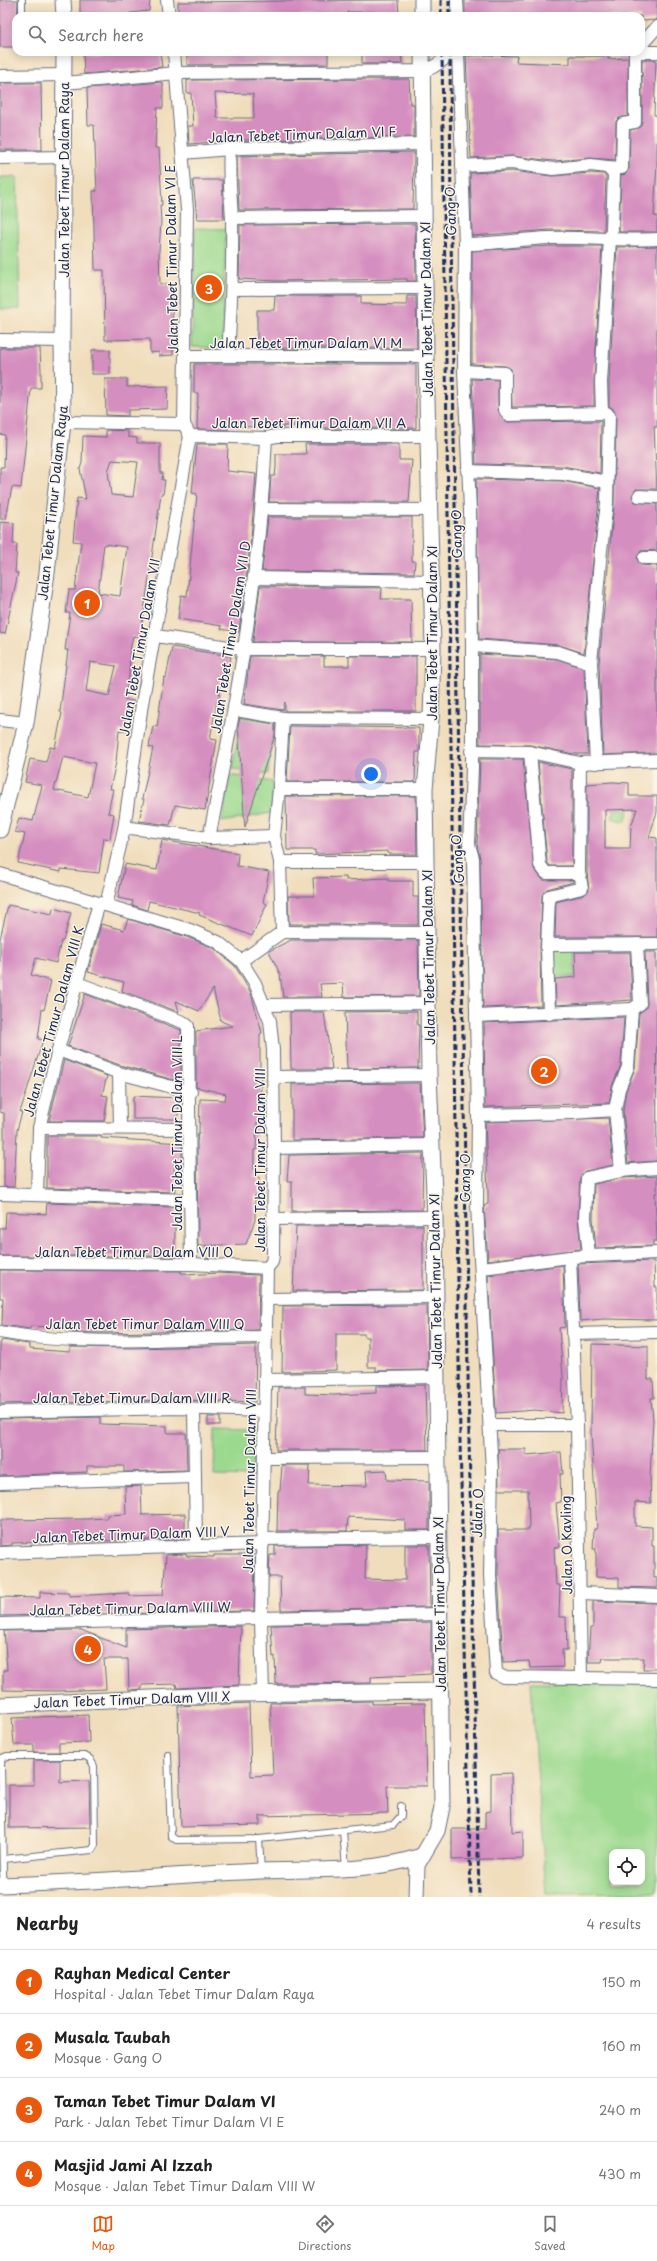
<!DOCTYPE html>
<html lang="en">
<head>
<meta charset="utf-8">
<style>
  body { margin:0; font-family:"Playpen Sans",sans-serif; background:#f6f6f6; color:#222 }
  .controls { position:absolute; right:12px; bottom:12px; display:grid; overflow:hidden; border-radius:8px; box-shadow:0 2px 10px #0003 }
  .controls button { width:36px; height:36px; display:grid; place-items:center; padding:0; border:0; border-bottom:1px solid #e0e0e0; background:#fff; color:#222; font:20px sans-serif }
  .you { position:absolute; left:371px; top:774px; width:14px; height:14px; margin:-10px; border:3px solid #fff; border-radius:50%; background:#1a73e8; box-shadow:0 0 0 6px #1a73e833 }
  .badge { display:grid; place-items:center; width:26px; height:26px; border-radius:50%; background:#ea580c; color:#fff; font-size:13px; font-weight:700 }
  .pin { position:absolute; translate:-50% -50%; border:2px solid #fff; box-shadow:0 1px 4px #0006 }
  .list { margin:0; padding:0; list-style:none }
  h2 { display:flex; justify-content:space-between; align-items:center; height:52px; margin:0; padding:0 16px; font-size:17px }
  h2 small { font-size:13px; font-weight:400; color:#767676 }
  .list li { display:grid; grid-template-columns:26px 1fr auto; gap:12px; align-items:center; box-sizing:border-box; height:64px; padding:0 16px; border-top:1px solid #e0e0e0 }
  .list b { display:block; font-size:15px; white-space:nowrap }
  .list p { margin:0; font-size:13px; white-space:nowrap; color:#767676 }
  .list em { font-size:13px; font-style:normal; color:#767676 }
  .icon { flex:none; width:22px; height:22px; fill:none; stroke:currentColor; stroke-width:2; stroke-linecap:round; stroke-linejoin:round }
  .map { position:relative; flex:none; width:657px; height:1897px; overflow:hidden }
  .search { position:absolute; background:#fff; box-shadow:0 2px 10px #0003; left:12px; right:12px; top:12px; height:44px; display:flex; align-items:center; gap:10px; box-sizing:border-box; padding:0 14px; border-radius:12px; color:#767676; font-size:15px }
  .sheet { height:308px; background:#fff }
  nav { display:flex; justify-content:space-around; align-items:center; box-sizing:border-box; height:56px; border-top:1px solid #e0e0e0; background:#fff; font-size:11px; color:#767676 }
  nav a { display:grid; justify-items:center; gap:2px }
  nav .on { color:#ea580c }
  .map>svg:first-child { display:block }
  .green { fill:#9bd98e; stroke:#5b8476; fill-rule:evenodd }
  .building { fill:#d58ec0; fill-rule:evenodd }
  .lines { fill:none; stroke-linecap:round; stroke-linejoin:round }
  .service-casing { stroke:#666c7f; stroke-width:8 }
  .minor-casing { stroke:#666c7f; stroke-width:14 }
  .tertiary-casing { stroke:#666c7f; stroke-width:17 }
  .service { stroke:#fff; stroke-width:6 }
  .minor { stroke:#fff; stroke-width:12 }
  .tertiary { stroke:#fff; stroke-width:15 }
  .rail { stroke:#1b2f5e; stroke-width:3; stroke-dasharray:6 3; stroke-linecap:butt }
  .labels { text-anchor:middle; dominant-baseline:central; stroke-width:3; stroke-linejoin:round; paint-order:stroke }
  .street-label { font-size:13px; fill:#1b2f5e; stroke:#fcf5e5 }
</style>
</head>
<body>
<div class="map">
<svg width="657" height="1897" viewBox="0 0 657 1897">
  <rect width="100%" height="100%" fill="#fcf5e5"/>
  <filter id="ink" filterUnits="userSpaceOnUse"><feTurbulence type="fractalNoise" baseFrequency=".025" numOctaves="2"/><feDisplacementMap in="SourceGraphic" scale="8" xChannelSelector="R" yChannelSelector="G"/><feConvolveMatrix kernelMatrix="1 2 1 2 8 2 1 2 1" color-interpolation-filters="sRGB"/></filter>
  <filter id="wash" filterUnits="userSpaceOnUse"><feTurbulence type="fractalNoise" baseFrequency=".012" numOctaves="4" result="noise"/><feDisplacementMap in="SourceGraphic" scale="16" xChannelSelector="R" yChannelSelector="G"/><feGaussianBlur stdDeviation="0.9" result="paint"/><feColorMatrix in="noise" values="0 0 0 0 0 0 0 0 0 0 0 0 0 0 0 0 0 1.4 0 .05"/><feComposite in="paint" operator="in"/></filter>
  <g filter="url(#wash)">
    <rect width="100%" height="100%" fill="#f0ddbc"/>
    <g class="green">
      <polygon points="0,177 17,177 20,309 0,309"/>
      <polygon points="195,228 226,229 222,348 192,347"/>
      <polygon points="241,716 276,722 268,774 233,769"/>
      <polygon points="230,775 273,782 271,813 222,822"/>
      <polygon points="619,798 631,802 625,822 612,818"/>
      <polygon points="574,945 575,976 550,977 549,946"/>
      <polygon points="215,1429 255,1430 254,1477 214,1476"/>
      <path d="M531,1682L657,1684V1892L546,1893ZM612,1852H642V1882H612Z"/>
    </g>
    <g id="blocks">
      <g class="building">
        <polygon points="0,0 18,0 16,47 0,47"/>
        <polygon points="80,0 150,0 149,11 130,13 130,16 80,16"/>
        <polygon points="398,0 399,16 373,16 373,12 347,12 347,16 178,16 178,2"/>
        <polygon points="465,0 657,0 657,20 641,21 641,16 465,16"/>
        <polygon points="160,52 162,67 84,74 83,53"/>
        <polygon points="187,52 328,52 328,64 187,65"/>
        <polygon points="362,52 401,52 402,64 362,64"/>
        <polygon points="488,55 517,56 516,62 570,64 570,56 608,56 608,59 628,58 628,116 619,118 616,121 615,160 590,158 553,161 512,156 471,158 466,56"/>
        <polygon points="642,60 656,60 654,115 657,115 657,164 654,216 657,216 657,232 619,232 621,175 626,174 629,169 630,130 639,128 642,122"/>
        <path d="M409,79L410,104H414V137L241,140L189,144L188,126H193L191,93H187V80ZM215,93L253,94L254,118H217Z"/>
        <polygon points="163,82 163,108 157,108 155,148 159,148 162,205 160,205 161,222 159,251 160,284 170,284 172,298 173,355 159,356 159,352 150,353 150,339 105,340 104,270 95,270 93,191 97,191 94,125 88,125 87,88"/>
        <polygon points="0,83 41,83 42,150 0,150"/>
        <polygon points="414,152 413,209 239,210 237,156"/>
        <polygon points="512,171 552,176 591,173 604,174 606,177 604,231 550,230 472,236 470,173"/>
        <polygon points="193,180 222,180 224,219 197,219"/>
        <polygon points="415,224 416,281 407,281 407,279 275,281 239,279 240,225"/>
        <polygon points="550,246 602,246 594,382 594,406 512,407 511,369 505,366 472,364 472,251"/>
        <polygon points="657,246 657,427 654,427 657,489 636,489 632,496 635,502 657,504 657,550 641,551 637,558 641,565 657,566 657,753 603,755 599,663 614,503 616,416 613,409 609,406 609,382 617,247"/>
        <polygon points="275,296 361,296 361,304 407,305 407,296 416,296 417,348 257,348 257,310 274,310"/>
        <polygon points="0,348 40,348 41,371 41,388 31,388 21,488 12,487 6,519 0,519 0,467 4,467 5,435 0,434"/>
        <rect x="92" y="350" width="18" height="24"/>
        <polygon points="194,364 416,364 416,428 305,428 305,426 283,426 283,428 228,426 228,430 197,429 198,393 194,393"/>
        <polygon points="105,379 127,379 127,387 168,386 167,409 128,410 128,416 106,415"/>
        <polygon points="472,379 498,380 498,410 505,422 601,421 600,473 563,466 476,464"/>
        <path d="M106,430L128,431V437L137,438V443H160V473H163L162,480H165L163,494H161L143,619L138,638L133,636L130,651L129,676L124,699L134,701L127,732L119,730L116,762L110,789H113L108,813L114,814L110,839L104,838L99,873L61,869V872L18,863L25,834L15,832L19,818L33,821L42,785L25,782L30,759L46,762L50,747L55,748L62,713L60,712L68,650H65L70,613H66L69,590H75L81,542L73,541L77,498L86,499L80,469L82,463L83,436L106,437ZM112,460L138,462L133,497L111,495L108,471ZM104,544L127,547L120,596L98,593ZM90,662L116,666L109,696L86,691ZM63,757L95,763L88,797L54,790Z"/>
        <polygon points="197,444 228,444 227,471 256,474 251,538 239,632 221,629 222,626 178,619 181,595 187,596 197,494 192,493"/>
        <polygon points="305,444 399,444 399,460 412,460 409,502 269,502 271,476 275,476 276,468 276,454 306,454"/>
        <polygon points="476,479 562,481 600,488 584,653 559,645 479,639"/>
        <polygon points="268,517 412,517 412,561 415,561 414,573 262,571"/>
        <polygon points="0,522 14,523 13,544 17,544 15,573 18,573 5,634 0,633"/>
        <polygon points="260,586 382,588 381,599 411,599 412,642 253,642"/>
        <polygon points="172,647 231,656 228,675 221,674 219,701 217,701 210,739 217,740 205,810 175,805 170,825 139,821 144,799 142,799 153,748 149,747 153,726 157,727 164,677 166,678"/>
        <polygon points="480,654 557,659 584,668 588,754 574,754 530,745 480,744"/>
        <polygon points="250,656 324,656 324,666 349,666 349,656 416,656 416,711 285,711 285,702 283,710 244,704"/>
        <polygon points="240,718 275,724 275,735 245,827 238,726"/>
        <polygon points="290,726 419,728 419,752 416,752 415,782 287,782"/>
        <polygon points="480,759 523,759 534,869 543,880 573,880 573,882 547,889 542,895 540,948 541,1006 483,1008 480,858 477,844"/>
        <polygon points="538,762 572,769 572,866 550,866 547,862"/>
        <path d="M613,782L629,783V796H657V812L649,837L657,838V937H555L556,902L584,895L589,890L587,872V784ZM637,809L631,827L630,849H605V810Z"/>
        <polygon points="286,796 416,796 417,854 388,854 388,851 315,854 315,850 287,850"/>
        <polygon points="162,840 238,853 237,866 269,872 263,902 267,904 252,936 199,915 200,913 149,901 147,910 132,905 133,901 118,898 125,864 157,870"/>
        <polygon points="346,877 346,880 388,878 388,881 413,881 413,897 418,897 418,925 289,924 288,896 314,896 313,878"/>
        <polygon points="8,905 52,914 53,908 71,913 63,941 61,941 56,963 36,958 31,975 51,981 44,1010 42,1009 38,1039 43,1040 20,1112 22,1112 17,1130 14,1187 4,1187 4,1113 0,1112 0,939"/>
        <polygon points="128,919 187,937 214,948 235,966 251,993 262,1033 260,1034 260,1068 262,1123 257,1122 256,1150 254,1150 254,1177 259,1177 259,1195 255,1195 255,1220 246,1244 198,1246 197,1143 198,1133 199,1133 200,1099 225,1100 226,1094 196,1087 196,1031 233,1026 221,1021 213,989 199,1011 176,1001 179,1012 122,991 124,982 88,972 101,924 124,930"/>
        <polygon points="291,940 418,940 419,996 344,997 343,983 320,984 322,997 283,997 280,974 269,951"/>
        <polygon points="575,952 630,952 632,1000 556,1005 555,979 576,977"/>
        <polygon points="645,952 656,952 657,1161 628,1163 623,1110 626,1091 635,1068 639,1013 646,1008 647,1004"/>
        <polygon points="85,994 181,1030 181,1082 120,1065 68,1046"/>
        <polygon points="417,1011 417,1025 419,1025 418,1068 347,1069 345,1012"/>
        <polygon points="290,1012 324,1012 332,1069 291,1069"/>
        <polygon points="624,1017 621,1065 612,1086 609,1103 485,1107 484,1023"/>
        <polygon points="64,1060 107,1076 102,1095 108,1096 104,1121 49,1121"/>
        <polygon points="420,1083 423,1138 292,1140 292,1084"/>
        <polygon points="133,1096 179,1098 178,1119 133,1119"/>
        <polygon points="608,1118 613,1165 585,1171 580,1177 578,1218 581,1249 488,1260 484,1206 488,1204 488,1192 485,1122"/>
        <polygon points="47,1136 101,1136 101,1138 182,1143 182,1167 174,1167 175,1192 47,1188"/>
        <polygon points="423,1153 422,1210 292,1211 292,1181 287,1181 289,1155"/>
        <polygon points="657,1176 657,1193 655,1193 657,1241 653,1241 653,1246 596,1248 593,1218 594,1184 622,1178"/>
        <polygon points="47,1203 175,1207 175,1255 182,1256 0,1256 0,1228 5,1228 6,1212 46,1214"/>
        <polygon points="423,1225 423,1290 293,1291 296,1226"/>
        <polygon points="654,1261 655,1287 657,1287 657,1320 604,1319 580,1321 578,1264"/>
        <polygon points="563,1265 565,1327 559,1328 563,1377 562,1413 535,1410 496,1413 488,1275"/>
        <polygon points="0,1270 181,1271 181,1273 187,1273 187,1275 218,1273 259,1275 258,1330 98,1333 70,1332 70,1328 30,1326 30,1329 2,1325 3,1298 0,1298"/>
        <polygon points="427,1305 428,1370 376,1371 376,1367 368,1367 368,1337 365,1337 364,1334 336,1334 336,1370 282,1372 283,1306"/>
        <polygon points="2,1340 29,1344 29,1349 70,1352 70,1347 132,1348 256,1345 255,1402 179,1400 0,1404 0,1344"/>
        <polygon points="592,1344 648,1346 648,1379 653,1379 654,1398 651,1398 653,1420 650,1477 651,1503 635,1502 635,1526 652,1527 652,1546 654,1546 654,1578 657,1578 657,1588 619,1587 619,1578 596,1577 596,1549 593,1549 594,1529 597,1529 591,1432"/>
        <polygon points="425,1385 427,1450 276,1450 278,1387 305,1387 305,1394 335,1395 376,1393 376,1386"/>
        <polygon points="100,1417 100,1424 167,1426 167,1433 186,1433 187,1470 124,1472 124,1466 87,1466 87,1472 0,1476 0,1419"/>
        <rect x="208" y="1417" width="12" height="8"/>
        <polygon points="498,1449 526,1449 526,1455 561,1452 563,1474 560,1474 561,1502 556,1503 560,1547 554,1548 556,1585 560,1585 559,1617 566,1617 567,1650 562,1650 563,1667 530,1668 529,1661 503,1662 498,1575 498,1530 529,1530 528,1490 499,1490"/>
        <polygon points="282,1465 310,1465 309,1485 367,1486 366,1471 386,1470 387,1480 429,1481 429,1530 405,1530 405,1520 348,1517 347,1531 277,1531 278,1491 280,1491"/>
        <polygon points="141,1486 142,1515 185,1514 185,1539 12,1543 12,1545 0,1546 0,1520 86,1519 107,1518 107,1515 126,1514 125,1487"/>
        <polygon points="366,1545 365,1579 405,1580 405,1545 429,1545 430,1607 281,1610 280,1577 269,1577 270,1555 275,1555 275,1546"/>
        <polygon points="186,1554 186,1556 214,1557 214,1555 255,1555 254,1611 0,1616 0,1597 40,1598 40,1592 69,1593 69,1596 129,1593 129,1596 163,1595 166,1555"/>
        <polygon points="593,1601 657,1603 657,1669 643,1669 644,1658 603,1658 602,1662 588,1662 590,1628 593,1628"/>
        <polygon points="431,1622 431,1674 371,1677 371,1683 276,1684 275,1656 273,1657 271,1625"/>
        <polygon points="241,1626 239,1685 177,1688 176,1684 142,1685 142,1689 129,1690 128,1659 104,1659 106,1689 57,1691 3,1690 3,1670 7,1670 4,1631 81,1630 126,1648 126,1629"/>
        <polygon points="372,1701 372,1704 425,1703 427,1786 387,1786 388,1813 260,1816 260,1825 181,1827 178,1706 249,1703 251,1776 273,1775 270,1703"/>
        <polygon points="88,1715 89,1742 59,1743 59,1752 34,1752 34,1745 14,1745 12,1718"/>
        <polygon points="34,1760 60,1760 60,1782 89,1781 90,1827 9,1828 9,1785 34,1785"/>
        <polygon points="511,1773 512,1832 523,1831 523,1858 452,1860 452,1829 485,1829 485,1812 491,1811 491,1774"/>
      </g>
    </g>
  </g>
  <g filter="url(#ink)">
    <use href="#blocks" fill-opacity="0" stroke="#666c7f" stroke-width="1"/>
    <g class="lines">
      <defs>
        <g id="service">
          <polyline points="22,0 22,16"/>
          <polyline points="168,1755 171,1836 176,1840 259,1839 393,1825 401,1816 401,1806"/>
          <polyline points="343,1831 346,1868"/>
          <polyline points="259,1839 261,1871"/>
          <polyline points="3,1859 92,1850 95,1845 94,1766 90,1759 85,1756 7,1756 2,1758 1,1764 3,1872 4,1885"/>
        </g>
        <g id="minor">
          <polyline points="167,0 169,16"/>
          <polyline points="457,0 458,16"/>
          <polyline points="641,45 657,27"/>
          <polyline points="458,52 465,244 464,371 470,510 472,646 472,768 469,845 473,858 478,1115 477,1206 492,1470 490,1575 496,1673 503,1677 657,1679"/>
          <polyline points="641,52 657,52"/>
          <polyline points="0,76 64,75"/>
          <path d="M64,83L177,73L422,71C435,69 443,58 456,52"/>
          <polyline points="183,153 241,148 422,144"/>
          <polyline points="0,158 64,157"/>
          <polyline points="462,166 512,163 553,169 591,165 607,167 614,174 612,229 610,239 601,382 602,413 607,413 609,416 607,503 601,550 591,663 596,763"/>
          <polyline points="607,167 622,168 623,124 635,122 635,52"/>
          <polyline points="232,218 425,216"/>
          <path d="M465,244C494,244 521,239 550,238C586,237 621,241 657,239"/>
          <polyline points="232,289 426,288"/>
          <polyline points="0,340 62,341"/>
          <path d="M228,355C231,309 233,265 232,220C231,196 228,173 230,149"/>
          <polyline points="186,356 426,356"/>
          <polyline points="464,371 505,373 505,410 508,415 602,413"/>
          <polyline points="63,422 184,424"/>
          <polyline points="190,436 266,438 277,436 428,436"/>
          <polyline points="467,471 563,474 607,482"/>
          <polyline points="639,496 657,497"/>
          <polyline points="263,509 430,510"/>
          <polyline points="644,558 657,558"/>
          <polyline points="255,578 432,581"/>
          <polyline points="156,636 242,649 433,649"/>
          <polyline points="472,646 558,652 591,663"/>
          <polyline points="235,710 283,718 431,719"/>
          <polyline points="0,720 26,723"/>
          <polyline points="471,751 530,752 580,763 657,760"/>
          <polyline points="530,752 540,865 546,873 579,873"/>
          <polyline points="279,789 425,789"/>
          <polyline points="124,829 131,828 209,838 274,836"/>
          <path d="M209,838C236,705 260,574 266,438"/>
          <polyline points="280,862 426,862"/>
          <polyline points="0,874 190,930 218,942 241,961 255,983 270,1021 273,1050 274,1148 273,1255 272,1262 267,1268 261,1619 263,1694"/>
          <polyline points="106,905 124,829 142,704 190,436 184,424 187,210 174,52"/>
          <polyline points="282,932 280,862 274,836 279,789 283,718"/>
          <polyline points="282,932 427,933"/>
          <polyline points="548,946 550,945 657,944"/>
          <polyline points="241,961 282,932"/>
          <polyline points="77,983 183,1022 188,1026 191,1264"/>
          <polyline points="264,1005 429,1003"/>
          <polyline points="549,1014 547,948 549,896 582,888 579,873 580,763"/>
          <polyline points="476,1016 632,1009 640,1004 637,944"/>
          <polyline points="58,1050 119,1073 191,1092"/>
          <polyline points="119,1073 120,1128"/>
          <polyline points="273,1077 429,1075"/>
          <polyline points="478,1115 572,1113 615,1110"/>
          <polyline points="39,1128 189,1129"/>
          <polyline points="274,1148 431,1145"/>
          <polyline points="621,1171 615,1110 619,1089 628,1067 632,1009"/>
          <polyline points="0,1194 189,1200"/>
          <polyline points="37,1194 39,1128 58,1050 99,903"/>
          <polyline points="273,1219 435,1217"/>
          <polyline points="589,1255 585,1218 587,1178 621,1171 657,1168"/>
          <polyline points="570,1257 577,1425 581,1679"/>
          <polyline points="0,1263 191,1264 267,1268"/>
          <polyline points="482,1268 570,1257 657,1253"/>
          <polyline points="266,1299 435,1297"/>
          <path d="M0,1332C83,1348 181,1337 265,1337"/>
          <polyline points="574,1334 657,1332"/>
          <polyline points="265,1380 436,1377"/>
          <polyline points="194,1409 196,1545"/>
          <polyline points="0,1412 179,1408 264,1411"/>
          <polyline points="490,1425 577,1425"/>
          <polyline points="264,1458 437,1457"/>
          <polyline points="0,1483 193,1477"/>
          <polyline points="263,1539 439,1537"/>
          <polyline points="0,1553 263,1544"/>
          <polyline points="581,1593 657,1596"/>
          <polyline points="0,1624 439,1614"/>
        </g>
        <g id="tertiary">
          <polyline points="63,0 64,16"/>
          <polyline points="422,0 422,16"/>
          <polyline points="0,830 26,723 47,573 63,422 62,341 64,52"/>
          <polyline points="0,1705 238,1694 440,1691"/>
          <path d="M0,1885C87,1883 174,1875 261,1871C314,1869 370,1873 421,1856"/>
          <polyline points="416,1897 417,1865 437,1831 442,1807 435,1217 429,1075 427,933 425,789 431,719 433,649 426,356 422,52"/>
        </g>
      </defs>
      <use href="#service" class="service-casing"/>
      <use href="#minor" class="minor-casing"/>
      <use href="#tertiary" class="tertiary-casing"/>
      <use href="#service" class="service"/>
      <use href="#minor" class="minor"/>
      <use href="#tertiary" class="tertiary"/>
      <g class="rail">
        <polyline points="441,0 441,16"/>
        <polyline points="449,0 449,16"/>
        <polyline points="442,52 460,1440 471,1897"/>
        <polyline points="450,52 451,234 469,1439 479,1897"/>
      </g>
    </g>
  </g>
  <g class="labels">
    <g class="street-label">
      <text transform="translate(302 134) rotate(-2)">Jalan Tebet Timur Dalam VI F</text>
      <text transform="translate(63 180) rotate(-90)">Jalan Tebet Timur Dalam Raya</text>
      <text transform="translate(450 211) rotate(-92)">Gang O</text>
      <text transform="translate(171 259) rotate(-91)">Jalan Tebet Timur Dalam VI E</text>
      <text transform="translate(426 309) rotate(-91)">Jalan Tebet Timur Dalam XI</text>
      <text x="306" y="342">Jalan Tebet Timur Dalam VI M</text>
      <text x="309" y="422">Jalan Tebet Timur Dalam VII A</text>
      <text transform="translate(52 503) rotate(-84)">Jalan Tebet Timur Dalam Raya</text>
      <text transform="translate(456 534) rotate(-91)">Gang O</text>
      <text transform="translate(431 633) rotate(-90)">Jalan Tebet Timur Dalam XI</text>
      <text transform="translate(230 637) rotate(-81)">Jalan Tebet Timur Dalam VII D</text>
      <text transform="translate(139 647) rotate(-80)">Jalan Tebet Timur Dalam VII</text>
      <text transform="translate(457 859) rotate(-94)">Gang O</text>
      <text transform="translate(428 957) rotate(-91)">Jalan Tebet Timur Dalam XI</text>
      <text transform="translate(53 1021) rotate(-75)">Jalan Tebet Timur Dalam VIII K</text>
      <text transform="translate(176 1133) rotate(-90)">Jalan Tebet Timur Dalam VIII L</text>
      <text transform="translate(259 1160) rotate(-90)">Jalan Tebet Timur Dalam VIII</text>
      <text transform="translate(464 1178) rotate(-90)">Gang O</text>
      <text x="134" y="1251">Jalan Tebet Timur Dalam VIII O</text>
      <text transform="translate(435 1281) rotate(-91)">Jalan Tebet Timur Dalam XI</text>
      <text x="145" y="1323">Jalan Tebet Timur Dalam VIII Q</text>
      <text x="132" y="1397">Jalan Tebet Timur Dalam VIII R</text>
      <text transform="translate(249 1481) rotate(-89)">Jalan Tebet Timur Dalam VIII</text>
      <text transform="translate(477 1513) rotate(-89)">Jalan O</text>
      <text transform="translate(131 1534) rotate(-2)">Jalan Tebet Timur Dalam VIII V</text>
      <text transform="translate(566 1545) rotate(-91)">Jalan O Kavling</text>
      <text transform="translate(439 1604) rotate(-91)">Jalan Tebet Timur Dalam XI</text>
      <text transform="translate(130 1608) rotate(-1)">Jalan Tebet Timur Dalam VIII W</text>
      <text transform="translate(132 1699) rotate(-2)">Jalan Tebet Timur Dalam VIII X</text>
    </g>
  </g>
</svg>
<div class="controls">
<button><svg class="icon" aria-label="locate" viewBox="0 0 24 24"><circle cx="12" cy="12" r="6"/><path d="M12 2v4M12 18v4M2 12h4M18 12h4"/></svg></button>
</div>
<div class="you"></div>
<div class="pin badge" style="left:87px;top:603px">1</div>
<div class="pin badge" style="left:544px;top:1071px">2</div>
<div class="pin badge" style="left:209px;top:288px">3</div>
<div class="pin badge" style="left:88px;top:1649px">4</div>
<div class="search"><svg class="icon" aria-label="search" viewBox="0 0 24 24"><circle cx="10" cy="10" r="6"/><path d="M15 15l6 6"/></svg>Search here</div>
</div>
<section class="sheet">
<h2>Nearby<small>4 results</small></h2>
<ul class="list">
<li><span class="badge">1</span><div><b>Rayhan Medical Center</b><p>Hospital · Jalan Tebet Timur Dalam Raya</p></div><em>150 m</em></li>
<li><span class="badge">2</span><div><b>Musala Taubah</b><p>Mosque · Gang O</p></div><em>160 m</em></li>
<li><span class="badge">3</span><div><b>Taman Tebet Timur Dalam VI</b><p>Park · Jalan Tebet Timur Dalam VI E</p></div><em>240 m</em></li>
<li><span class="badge">4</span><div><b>Masjid Jami Al Izzah</b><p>Mosque · Jalan Tebet Timur Dalam VIII W</p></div><em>430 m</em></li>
</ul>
</section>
<nav>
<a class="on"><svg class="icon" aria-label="map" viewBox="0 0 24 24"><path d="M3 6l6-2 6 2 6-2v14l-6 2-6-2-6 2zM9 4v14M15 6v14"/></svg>Map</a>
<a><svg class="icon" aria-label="directions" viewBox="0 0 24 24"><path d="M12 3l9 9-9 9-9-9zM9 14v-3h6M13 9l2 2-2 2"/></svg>Directions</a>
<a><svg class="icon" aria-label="saved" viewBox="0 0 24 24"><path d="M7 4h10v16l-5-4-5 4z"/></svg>Saved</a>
</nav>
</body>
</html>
